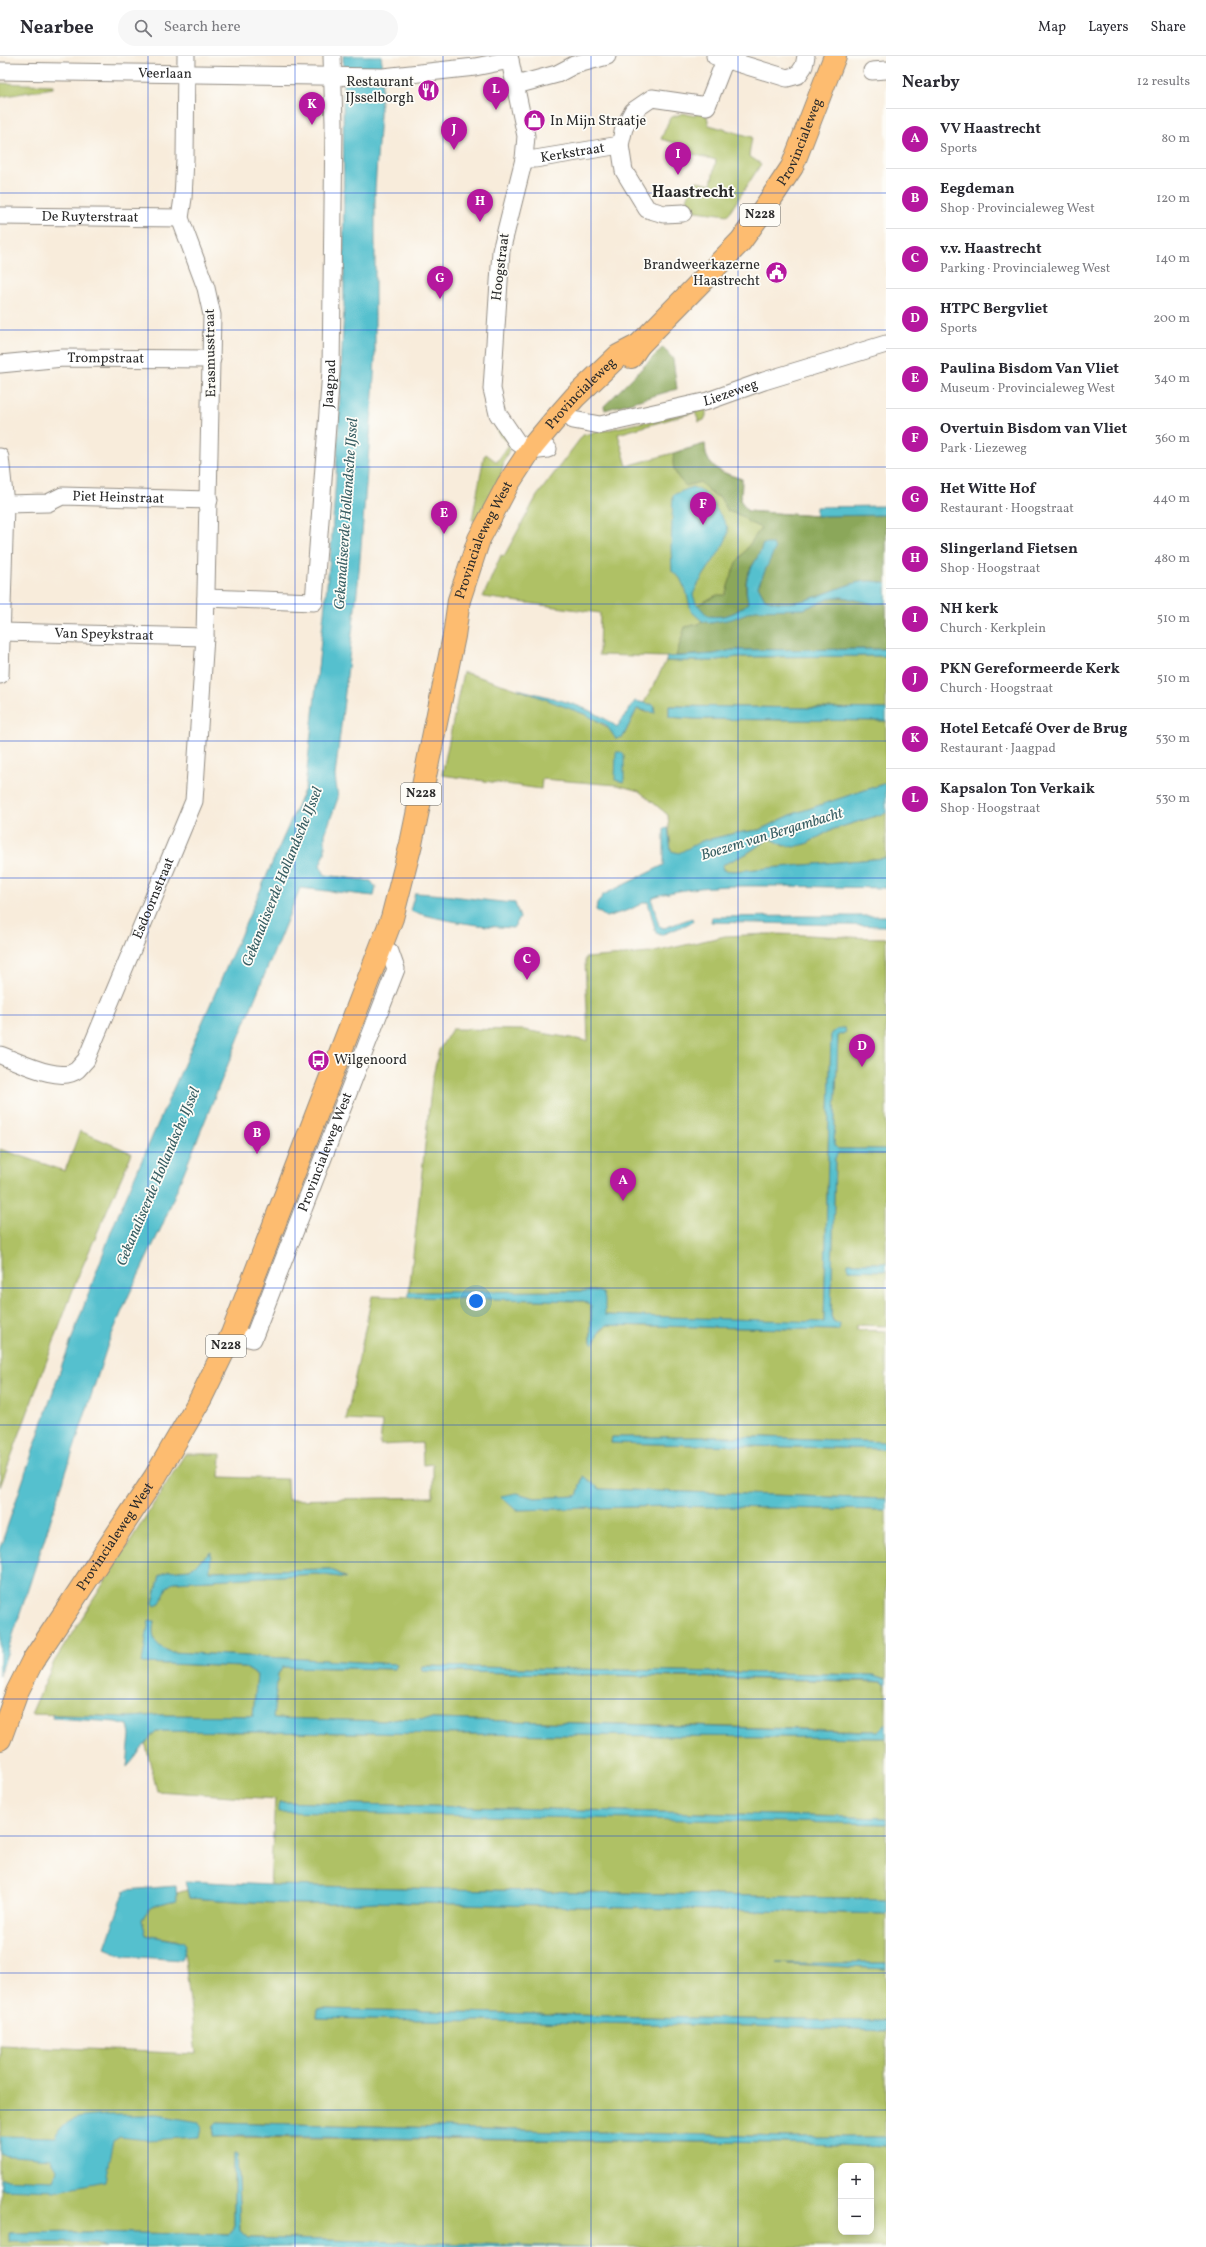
<!DOCTYPE html>
<html lang="en">
<head>
<meta charset="utf-8">
<style>
  body { margin:0; font-family:Vollkorn,serif; background:#f7f7f7; color:#2b2b33 }
  .controls { position:absolute; right:12px; bottom:12px; display:grid; overflow:hidden; border-radius:8px; box-shadow:0 2px 10px #0003 }
  .controls button { width:36px; height:36px; display:grid; place-items:center; padding:0; border:0; border-bottom:1px solid #e1e1e2; background:#fff; color:#2b2b33; font:20px sans-serif }
  .you { position:absolute; left:476px; top:1245px; width:14px; height:14px; margin:-10px; border:3px solid #fff; border-radius:50%; background:#1a73e8; box-shadow:0 0 0 6px #1a73e833 }
  .badge { display:grid; place-items:center; width:26px; height:26px; border-radius:50%; background:#b5179e; color:#fff; font-size:13px; font-weight:700 }
  .pin { position:absolute; translate:-50% -33px; filter:drop-shadow(0 1px 2px #0008) }
  .pin::after { content:''; position:absolute; top:21px; width:14px; height:12px; background:inherit; clip-path:polygon(0 0,100% 0,50% 100%) }
  .list { margin:0; padding:0; list-style:none }
  h2 { display:flex; justify-content:space-between; align-items:center; height:52px; margin:0; padding:0 16px; font-size:17px }
  h2 small { font-size:13px; font-weight:400; color:#7c7c81 }
  .list li { display:grid; grid-template-columns:26px 1fr auto; gap:12px; align-items:center; box-sizing:border-box; height:60px; padding:0 16px; border-top:1px solid #e1e1e2 }
  .list b { display:block; font-size:15px; white-space:nowrap }
  .list p { margin:0; font-size:13px; white-space:nowrap; color:#7c7c81 }
  .list em { font-size:13px; font-style:normal; color:#7c7c81 }
  .icon { flex:none; width:22px; height:22px; fill:none; stroke:currentColor; stroke-width:2; stroke-linecap:round; stroke-linejoin:round }
  .map { position:relative; flex:none; width:886px; height:2191px; overflow:hidden }
  header { display:flex; align-items:center; gap:24px; box-sizing:border-box; height:56px; padding:0 20px; background:#fff; border-bottom:1px solid #e1e1e2 }
  header strong { font-size:19px }
  nav { display:flex; gap:22px; margin-inline-start:auto; font-size:14px }
  .search { width:280px; height:36px; background:#f7f7f7; display:flex; align-items:center; gap:10px; box-sizing:border-box; padding:0 14px; border-radius:22px; color:#7c7c81; font-size:15px }
  main { display:flex }
  aside { flex:1; background:#fff }
  .map>svg:first-child { display:block }
  .green { fill:#afc165; stroke:#6d7648; fill-rule:evenodd }
  .forest { fill:#8ba75a; stroke:#5b6942 }
  .water { fill:#54c0ce; stroke:#40767c }
  .lines { fill:none; stroke-linecap:round; stroke-linejoin:round }
  .minor-casing { stroke:#928c83; stroke-width:19 }
  .major-casing { stroke:#928c83; stroke-width:24 }
  .minor { stroke:#fff; stroke-width:17 }
  .major { stroke:#fdbc6f; stroke-width:22 }
  .grid { fill:none; stroke:#1d4ed8; stroke-width:1; stroke-opacity:0.55 }
  .labels { text-anchor:middle; dominant-baseline:central; stroke-width:3.5; stroke-linejoin:round; paint-order:stroke }
  .shield { fill:#fdfcf7; stroke:#6a6a68; stroke-width:1 }
  .shield-label { font-size:13px; font-weight:bold; fill:#2b2b2b }
  .street-label { font-size:14px; fill:#2b2b2b; stroke:#fdfcf7 }
  .poi-label { font-size:14px; fill:#2b2b2b; stroke:#fdfcf7; text-anchor:end }
  .water-label { font-size:15px; font-style:italic; fill:#395f64; stroke:#fdfcf7 }
  .quarter-label { font-size:16px; font-weight:bold; fill:#2b2b2b; stroke:#fdfcf7 }
</style>
</head>
<body>
<header>
<strong>Nearbee</strong>
<div class="search"><svg class="icon" aria-label="search" viewBox="0 0 24 24"><circle cx="10" cy="10" r="6"/><path d="M15 15l6 6"/></svg>Search here</div>
<nav><a>Map</a><a>Layers</a><a>Share</a></nav>
</header>
<main>
<div class="map">
<svg width="886" height="2191" viewBox="0 0 886 2191">
  <rect width="100%" height="100%" fill="#fdfcf7"/>
  <filter id="ink" filterUnits="userSpaceOnUse"><feTurbulence type="fractalNoise" baseFrequency=".025" numOctaves="2"/><feDisplacementMap in="SourceGraphic" scale="8" xChannelSelector="R" yChannelSelector="G"/><feConvolveMatrix kernelMatrix="1 2 1 2 8 2 1 2 1" color-interpolation-filters="sRGB"/></filter>
  <filter id="wash" filterUnits="userSpaceOnUse"><feTurbulence type="fractalNoise" baseFrequency=".012" numOctaves="4" result="noise"/><feDisplacementMap in="SourceGraphic" scale="16" xChannelSelector="R" yChannelSelector="G"/><feGaussianBlur stdDeviation="0.9" result="paint"/><feColorMatrix in="noise" values="0 0 0 0 0 0 0 0 0 0 0 0 0 0 0 0 0 1.4 0 .05"/><feComposite in="paint" operator="in"/></filter>
  <g filter="url(#wash)">
    <rect width="100%" height="100%" fill="#f8ecdb"/>
    <g class="green">
      <polygon points="0,27 53,29 53,32 0,41"/>
      <path d="M697,55L706,56L709,69L752,81L749,100L761,108L728,159L688,154C684,144 690,132 697,125L711,128L716,104L689,97L690,91L661,83L670,62L683,57L695,60Z"/>
      <path d="M706,353V360L704,364L699,366L695,356L618,378L627,410L705,388C706,393 705,397 707,401C712,415 730,419 742,423L741,445L747,455L816,460L886,459V593L667,601L599,599L600,557L483,541L501,499L504,500L537,440L583,379Z"/>
      <polygon points="494,365 512,387 504,405 501,419 476,465 472,464 484,400 486,398 497,406 510,387 500,380"/>
      <path d="M886,600V653L669,650V661L694,663L886,665V727L793,758L759,774L736,777L702,785L679,798L671,795L668,759L639,735L617,729L542,723L541,733L442,719L463,616C504,629 544,641 583,657C598,664 609,674 623,681L637,653L649,657L654,649L644,647L666,605H712L737,601Z"/>
      <polygon points="886,757 886,802 734,815 723,814 722,809 746,798 770,782 783,790 806,788 831,774"/>
      <path d="M769,878C809,878 846,882 886,882V1093H838L834,1089L838,980L846,976L831,977L824,1267L605,1259L596,1235L409,1236L432,1024L439,994L452,973L524,974L588,985L585,902L650,897L725,880Z"/>
      <polygon points="80,1075 132,1097 77,1223 0,1431 0,1093 65,1115"/>
      <path d="M838,1097L886,1098V1207H849L848,1214L886,1215V1270L856,1269V1274L886,1275V1386L764,1381H612L611,1387L886,1393V1443L599,1433L583,1420L577,1440L534,1442L517,1437L516,1454L668,1450L886,1454V1623L873,1619L422,1610L421,1612L422,1615L882,1626L886,1629V1667L878,1675L399,1662L383,1665L272,1662L278,1618L282,1611L395,1613L397,1608L171,1596C154,1590 151,1581 154,1565L142,1607L244,1611L257,1619L253,1660L159,1659L131,1661L31,1658L54,1606L185,1398H221L220,1421L287,1423L288,1444L433,1441V1408L423,1409L422,1387L380,1389L382,1366L346,1364L372,1240L584,1245L591,1250V1286L607,1269L839,1274L831,1260L835,1102ZM211,1496L209,1515L330,1513L345,1521L316,1518L174,1526L167,1531L153,1547L160,1519L169,1515L190,1513Z"/>
      <polygon points="156,1675 886,1682 886,1762 279,1746 886,1768 886,1843 270,1829 275,1743 157,1735 145,1686"/>
      <path d="M187,1834L189,1842C252,1846 314,1851 376,1846L886,1858V1907L788,1908L886,1913V1965C697,1964 507,1956 318,1953L317,1962L753,1970L886,1975V2081H786L217,2066L214,2069L213,2081L785,2087L886,2091V2191H588L249,2182L240,2175L237,2099L234,2098V2173L229,2179L91,2176L10,2177L96,2187L105,2191H0V1989L196,1998L184,1894L186,1890L176,1884L146,1879L142,1864C149,1848 161,1848 176,1844L177,1837ZM841,2110H871V2176H841Z"/>
    </g>
    <g class="forest">
      <polygon points="663,291 673,303 677,333 605,354 604,350"/>
      <path d="M705,388C706,393 705,397 707,401C712,415 730,419 742,423L741,445L747,455L816,460L886,459V528C850,513 809,560 765,543L758,530L764,515L759,500C746,517 743,525 748,547C736,558 724,562 708,560L697,549L717,539H725L735,509L761,472L748,466L742,460L727,455L720,441L713,439L700,426L686,430C675,420 671,411 674,397Z"/>
      <path d="M833,541C851,541 867,549 886,547V593L732,594L714,598L676,600L685,571L698,568L702,565L711,567L745,558L755,553H804Z"/>
    </g>
    <g class="water">
      <polygon points="343,0 381,0 383,13 375,133 375,302 372,355 358,527 335,720 338,742 325,778 325,797 320,809 325,819 371,825 376,832 374,840 300,832 162,1170 129,1239 109,1285 0,1619 0,1492 60,1315 114,1168 305,732 331,492 336,421 344,251"/>
      <path d="M692,431C705,435 710,441 716,453C720,459 727,467 728,475C729,488 699,521 693,539L696,547L708,560C724,562 736,558 748,547C742,512 753,517 763,488H773L775,493L758,530L765,543C809,560 850,513 886,528V547L874,548L843,541H833L804,553L755,554L732,563L711,567L702,565L691,555L686,535L680,522L672,515L671,492L673,439Z"/>
      <polygon points="886,450 886,459 816,460 816,451"/>
      <polygon points="886,593 886,600 737,601 712,605 666,605 667,601 714,598 732,594"/>
      <path d="M518,633C552,642 589,649 617,671L635,645L654,649L655,657L637,653L623,681L616,683L606,669L584,658Z"/>
      <polygon points="669,650 886,653 886,665 694,663 669,661"/>
      <polygon points="616,696 621,696 624,699 624,726 615,724"/>
      <path d="M886,727V757L831,774L806,788L794,791L783,789L770,782L746,798L722,809L723,814L734,815L886,802V832C852,831 817,831 783,830C738,830 697,828 653,841L652,845L659,870L664,872L692,862L693,866L661,879L656,877L648,846H645L629,854L606,861L596,854L597,848L603,839L664,809V772H668L671,795L679,797L702,785L736,777L759,774L793,758Z"/>
      <path d="M415,837C448,838 482,845 515,847L520,862L513,872C477,870 444,865 410,855Z"/>
      <polygon points="801,860 886,860 886,870 711,866 712,861"/>
      <polygon points="840,972 845,972 846,976 838,980 834,1089 838,1093 886,1093 886,1098 838,1097 835,1102 831,1260 833,1265 840,1268 839,1274 607,1269 600,1275 594,1288 591,1286 591,1250 584,1245 409,1241 409,1236 596,1235 603,1237 605,1243 605,1259 824,1266 831,977"/>
      <polygon points="848,1207 886,1207 886,1215 848,1214"/>
      <polygon points="612,1381 764,1381 886,1386 886,1393 611,1387"/>
      <polygon points="583,1420 600,1433 886,1443 886,1454 668,1450 516,1454 500,1440 517,1437 534,1442 577,1440"/>
      <polygon points="211,1496 210,1515 330,1513 346,1522 316,1518 174,1526 167,1531 160,1548 155,1550 153,1547 160,1519 169,1515 190,1513"/>
      <path d="M149,1564L154,1565C151,1581 154,1590 171,1596L397,1608L395,1613L282,1611L278,1618L273,1662L383,1665L399,1662L857,1675H878L886,1667V1682L156,1675C145,1686 138,1700 127,1711L130,1679L128,1669L116,1666L53,1662L52,1659L131,1661L159,1659L253,1660L257,1619L244,1611L142,1607Z"/>
      <polygon points="422,1610 873,1619 886,1623 886,1629 882,1626 873,1625 422,1615"/>
      <polygon points="279,1746 886,1762 886,1768 279,1756"/>
      <path d="M185,1825L270,1829L886,1843V1858L376,1846C314,1851 251,1846 189,1842Z"/>
      <path d="M176,1830L177,1844C161,1848 149,1848 142,1864L146,1879L183,1886L186,1890L181,1904L124,1900L105,1892L125,1834Z"/>
      <polygon points="776,1907 886,1907 886,1913"/>
      <path d="M318,1953C507,1956 696,1964 886,1965V1975L753,1970L317,1962Z"/>
      <path d="M105,2059H158L199,2066L202,2071L200,2081L147,2084L120,2081L113,2085L105,2125L54,2135L0,2133V2123L54,2125L57,2113L51,2103L0,2099V2080L56,2081C66,2058 83,2062 105,2059Z"/>
      <polygon points="217,2066 786,2081 886,2081 886,2091 785,2087 233,2080 213,2081 214,2069"/>
      <polygon points="234,2098 237,2099 240,2175 249,2182 588,2191 105,2191 96,2187 9,2186 9,2177 91,2176 229,2179 234,2173"/>
    </g>
  </g>
  <g filter="url(#ink)">
    <g class="lines">
      <defs>
        <g id="minor">
          <polyline points="509,0 526,80 524,103 501,195 492,333 498,358 517,386 530,395 548,393"/>
          <polyline points="715,0 787,22 798,19 804,10 806,0"/>
          <path id="s1" d="M0,15L383,21L475,11L510,4"/>
          <polyline points="872,15 886,14"/>
          <polyline points="516,29 557,18 574,9 607,0"/>
          <path id="s2" d="M524,103H535L620,89"/>
          <polyline points="683,157 664,158 647,153 624,115 620,89 624,72 633,55 652,42 707,50 725,4"/>
          <path id="s3" d="M0,160L180,162"/>
          <path id="s4" d="M0,308L63,302L212,303"/>
          <path id="s5" d="M573,364L600,369L708,345L764,325L886,288"/>
          <polyline points="0,401 5,448 0,619"/>
          <path id="s6" d="M5,448L48,447L62,440L209,444"/>
          <path id="s7" d="M206,542L314,546L331,315L334,67L332,0"/>
          <path id="s8" d="M2,576L205,581"/>
          <path id="s9" d="M0,999C18,1005 60,1028 77,1014C80,1011 83,1007 86,1004L194,745L205,581L212,259L206,232L180,162L183,142L185,103L186,0"/>
          <path id="s10" d="M232,1278L253,1283L396,913L390,896L381,894"/>
        </g>
        <g id="major">
          <path id="s11" d="M631,301L639,289L741,185L768,147L792,111L835,0"/>
          <path id="s12" d="M0,1683L17,1636L32,1606L155,1421L201,1342L232,1278L392,862L411,788L454,580L459,544L479,483L508,428L533,390L553,366L575,341L618,300L639,289"/>
        </g>
      </defs>
      <use href="#minor" class="minor-casing"/>
      <use href="#major" class="major-casing"/>
      <use href="#minor" class="minor"/>
      <use href="#major" class="major"/>
    </g>
  </g>
  <path class="grid" d="M148,0V2191M295,0V2191M443,0V2191M591,0V2191M738,0V2191M0,137H886M0,274H886M0,411H886M0,548H886M0,685H886M0,822H886M0,959H886M0,1096H886M0,1232H886M0,1369H886M0,1506H886M0,1643H886M0,1780H886M0,1917H886M0,2054H886"/>
  <defs>
    <symbol id="restaurant-disc" viewBox="-11 -11 22 22"><circle r="9.5" fill="#b5179e" stroke="#fdfcf7"/><path d="M-5-6h1v4h1v-4h1v4h1v-4h1v5L-1.5 .5V6h-2V.5L-5-1ZM5-6V6H3V1.5H1.5Q1.5-4 5-6Z" fill="#fff"/></symbol>
    <symbol id="shop-disc" viewBox="-11 -11 22 22"><circle r="9.5" fill="#b5179e" stroke="#fdfcf7"/><path d="M-5-2.5h2.3a2.7 3.5 0 0 1 5.4 0H5L5.5 6h-11ZM-1.5-2.5h3a1.5 2.3 0 0 0-3 0Z" fill="#fff"/></symbol>
    <symbol id="civic-disc" viewBox="-11 -11 22 22"><circle r="9.5" fill="#b5179e" stroke="#fdfcf7"/><path d="M-.6-6.5H3V-4.5H.6V-3L4-1V1h2V6H-6V1h2V-1L-.6-3ZM-1.2 2.5V6h2.4V2.5Z" fill="#fff"/></symbol>
    <symbol id="bus-disc" viewBox="-11 -11 22 22"><circle r="9.5" fill="#b5179e" stroke="#fdfcf7"/><path d="M-5-6H5V4H4V6H2V4H-2V6H-4V4H-5ZM-3.5-4V0h7V-4ZM-3.5 1.2v1.5H-2V1.2ZM2 1.2v1.5H3.5V1.2Z" fill="#fff"/></symbol>
  </defs>
  <g fill-rule="evenodd">
    <use href="#restaurant-disc" x="416" y="22" width="25" height="25"/>
    <use href="#shop-disc" x="522" y="52" width="25" height="25"/>
    <use href="#civic-disc" x="764" y="204" width="25" height="25"/>
    <use href="#bus-disc" x="306" y="992" width="25" height="25"/>
  </g>
  <g class="labels">
    <g class="shield">
      <rect x="740" y="148" width="40" height="22" rx="3"/>
      <rect x="401" y="727" width="40" height="22" rx="3"/>
      <rect x="206" y="1279" width="40" height="22" rx="3"/>
    </g>
    <g class="shield-label">
      <text x="760" y="159">N228</text>
      <text x="421" y="738">N228</text>
      <text x="226" y="1290">N228</text>
    </g>
    <g class="street-label">
      <text stroke="none"><textPath href="#s1" startOffset="165">Veerlaan</textPath></text>
      <text stroke="none"><textPath href="#s11" startOffset="276">Provincialeweg</textPath></text>
      <text stroke="none"><textPath href="#s2" startOffset="49">Kerkstraat</textPath></text>
      <text stroke="none"><textPath href="#s3" startOffset="90">De Ruyterstraat</textPath></text>
      <text transform="translate(501 211) rotate(-83)">Hoogstraat</text>
      <text transform="translate(211 297) rotate(-91)">Erasmusstraat</text>
      <text stroke="none"><textPath href="#s4" startOffset="106">Trompstraat</textPath></text>
      <text stroke="none"><textPath href="#s7" startOffset="327">Jaagpad</textPath></text>
      <text stroke="none"><textPath href="#s5" startOffset="162">Liezeweg</textPath></text>
      <text stroke="none"><textPath href="#s12" startOffset="1482">Provincialeweg</textPath></text>
      <text stroke="none"><textPath href="#s6" startOffset="115">Piet Heinstraat</textPath></text>
      <text stroke="none"><textPath href="#s12" startOffset="1304">Provincialeweg West</textPath></text>
      <text stroke="none"><textPath href="#s8" startOffset="102">Van Speykstraat</textPath></text>
      <text stroke="none"><textPath href="#s9" startOffset="270">Esdoornstraat</textPath></text>
      <text stroke="none"><textPath href="#s10" startOffset="222">Provincialeweg West</textPath></text>
      <text stroke="none"><textPath href="#s12" startOffset="234">Provincialeweg West</textPath></text>
    </g>
    <g class="poi-label">
      <text x="414" y="26">Restaurant<tspan x="414" dy="16">IJsselborgh</tspan></text>
      <text x="550" y="65" text-anchor="start">In Mijn Straatje</text>
      <text x="760" y="209">Brandweerkazerne<tspan x="760" dy="16">Haastrecht</tspan></text>
      <text x="334" y="1004" text-anchor="start">Wilgenoord</text>
    </g>
    <g class="water-label">
      <text transform="translate(347 458) rotate(-86)">Gekanaliseerde Hollandsche IJssel</text>
      <text transform="translate(772 779) rotate(-17)">Boezem van Bergambacht</text>
      <text transform="translate(283 821) rotate(-68)">Gekanaliseerde Hollandsche IJssel</text>
      <text transform="translate(159 1121) rotate(-67)">Gekanaliseerde Hollandsche IJssel</text>
    </g>
    <g class="quarter-label">
      <text x="693" y="137">Haastrecht</text>
    </g>
  </g>
</svg>
<div class="controls">
<button>+</button>
<button>−</button>
</div>
<div class="you"></div>
<div class="pin badge" style="left:623px;top:1145px">A</div>
<div class="pin badge" style="left:257px;top:1098px">B</div>
<div class="pin badge" style="left:527px;top:924px">C</div>
<div class="pin badge" style="left:862px;top:1011px">D</div>
<div class="pin badge" style="left:444px;top:478px">E</div>
<div class="pin badge" style="left:703px;top:469px">F</div>
<div class="pin badge" style="left:440px;top:243px">G</div>
<div class="pin badge" style="left:480px;top:166px">H</div>
<div class="pin badge" style="left:678px;top:119px">I</div>
<div class="pin badge" style="left:454px;top:94px">J</div>
<div class="pin badge" style="left:312px;top:69px">K</div>
<div class="pin badge" style="left:496px;top:54px">L</div>
</div>
<aside>
<h2>Nearby<small>12 results</small></h2>
<ul class="list">
<li><span class="badge">A</span><div><b>VV Haastrecht</b><p>Sports</p></div><em>80 m</em></li>
<li><span class="badge">B</span><div><b>Eegdeman</b><p>Shop · Provincialeweg West</p></div><em>120 m</em></li>
<li><span class="badge">C</span><div><b>v.v. Haastrecht</b><p>Parking · Provincialeweg West</p></div><em>140 m</em></li>
<li><span class="badge">D</span><div><b>HTPC Bergvliet</b><p>Sports</p></div><em>200 m</em></li>
<li><span class="badge">E</span><div><b>Paulina Bisdom Van Vliet</b><p>Museum · Provincialeweg West</p></div><em>340 m</em></li>
<li><span class="badge">F</span><div><b>Overtuin Bisdom van Vliet</b><p>Park · Liezeweg</p></div><em>360 m</em></li>
<li><span class="badge">G</span><div><b>Het Witte Hof</b><p>Restaurant · Hoogstraat</p></div><em>440 m</em></li>
<li><span class="badge">H</span><div><b>Slingerland Fietsen</b><p>Shop · Hoogstraat</p></div><em>480 m</em></li>
<li><span class="badge">I</span><div><b>NH kerk</b><p>Church · Kerkplein</p></div><em>510 m</em></li>
<li><span class="badge">J</span><div><b>PKN Gereformeerde Kerk</b><p>Church · Hoogstraat</p></div><em>510 m</em></li>
<li><span class="badge">K</span><div><b>Hotel Eetcafé Over de Brug</b><p>Restaurant · Jaagpad</p></div><em>530 m</em></li>
<li><span class="badge">L</span><div><b>Kapsalon Ton Verkaik</b><p>Shop · Hoogstraat</p></div><em>530 m</em></li>
</ul>
</aside>
</main>
</body>
</html>
